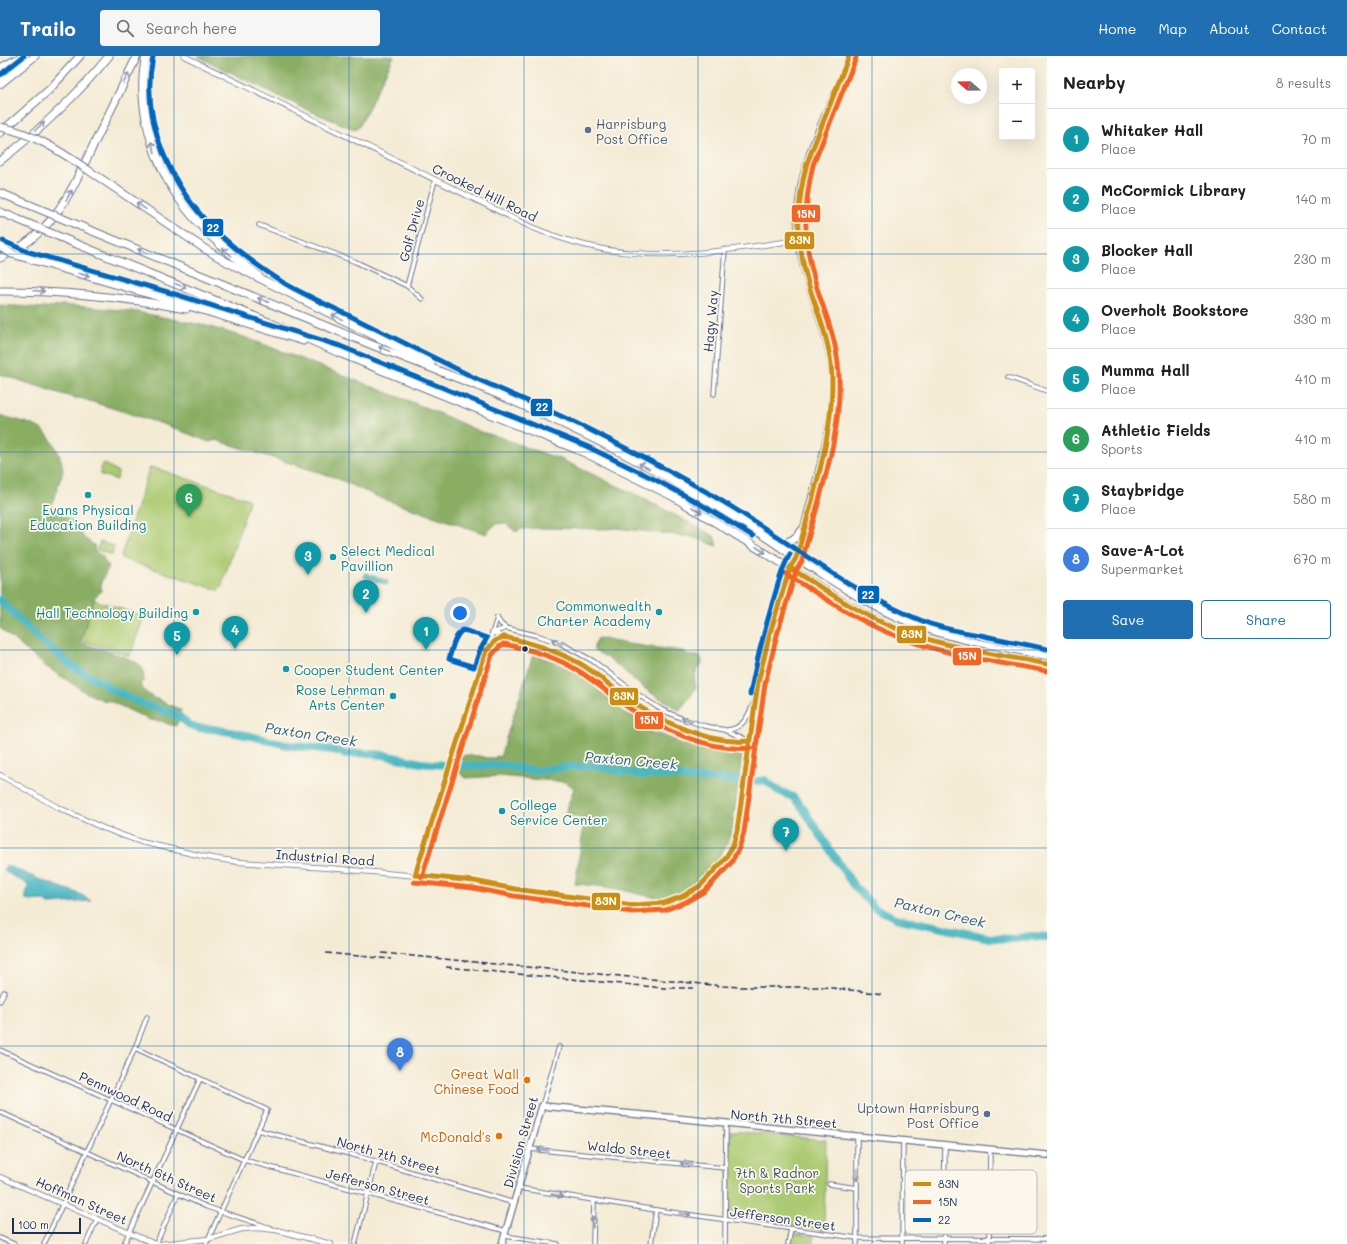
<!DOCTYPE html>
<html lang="en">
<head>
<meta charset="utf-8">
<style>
  body { margin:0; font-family:Mali,sans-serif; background:#f6f6f6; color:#202124 }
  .controls { position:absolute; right:12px; top:12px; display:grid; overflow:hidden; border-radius:4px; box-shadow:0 4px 16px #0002 }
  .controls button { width:36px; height:36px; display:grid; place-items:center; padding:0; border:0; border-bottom:1px solid #e0e0e0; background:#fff; color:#202124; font:20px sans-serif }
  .compass { position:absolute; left:951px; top:12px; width:36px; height:36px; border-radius:50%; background:#fff; box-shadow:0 4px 16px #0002; rotate:290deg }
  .scale { position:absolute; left:12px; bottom:10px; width:69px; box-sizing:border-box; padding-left:4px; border:2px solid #1b2f5e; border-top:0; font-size:11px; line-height:14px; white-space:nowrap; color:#1b2f5e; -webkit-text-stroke:3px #fbf7ec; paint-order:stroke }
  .you { position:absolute; left:460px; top:557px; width:14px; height:14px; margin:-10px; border:3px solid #fff; border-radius:50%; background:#1a73e8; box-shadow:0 0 0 6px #1a73e833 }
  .badge { display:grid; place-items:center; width:26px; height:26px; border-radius:50%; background:#1f6fb2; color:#fff; font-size:13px; font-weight:700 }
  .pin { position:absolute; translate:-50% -33px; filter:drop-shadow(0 1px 2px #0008) }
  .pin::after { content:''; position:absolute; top:21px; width:14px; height:12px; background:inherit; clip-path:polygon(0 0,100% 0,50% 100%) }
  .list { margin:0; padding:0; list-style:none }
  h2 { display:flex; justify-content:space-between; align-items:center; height:52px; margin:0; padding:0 16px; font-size:17px }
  h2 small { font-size:13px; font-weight:400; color:#757577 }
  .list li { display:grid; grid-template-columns:26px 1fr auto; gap:12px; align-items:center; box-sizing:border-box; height:60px; padding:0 16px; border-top:1px solid #e0e0e0 }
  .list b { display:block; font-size:15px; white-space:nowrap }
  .list p { margin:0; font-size:13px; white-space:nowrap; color:#757577 }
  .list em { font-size:13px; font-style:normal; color:#757577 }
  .actions { display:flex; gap:8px; padding:12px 16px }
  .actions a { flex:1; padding:9px 0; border:1px solid #1f6fb2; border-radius:4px; text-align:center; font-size:14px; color:#1f6fb2 }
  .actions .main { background:#1f6fb2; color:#fff }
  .icon { flex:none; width:22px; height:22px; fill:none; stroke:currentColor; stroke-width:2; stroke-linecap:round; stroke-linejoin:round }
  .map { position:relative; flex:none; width:1047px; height:1188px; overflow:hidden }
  header { display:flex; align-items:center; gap:24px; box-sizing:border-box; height:56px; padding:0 20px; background:#1f6fb2; color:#fff }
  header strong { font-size:19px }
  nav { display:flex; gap:22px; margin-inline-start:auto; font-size:14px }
  .search { width:280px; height:36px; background:#f6f6f6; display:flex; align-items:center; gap:10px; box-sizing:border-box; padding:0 14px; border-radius:4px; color:#757577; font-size:15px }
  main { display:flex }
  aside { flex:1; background:#fff }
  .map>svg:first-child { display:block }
  .green { fill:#acca71; stroke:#647c68 }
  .forest { fill:#89ae63; stroke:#526e60 }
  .water { fill:#47b6c1; stroke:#317290 }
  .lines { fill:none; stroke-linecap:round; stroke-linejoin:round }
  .river { stroke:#47b6c1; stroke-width:8 }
  .minor-casing { stroke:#677188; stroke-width:5.5 }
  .tertiary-casing { stroke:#677188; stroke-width:6 }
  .secondary-casing { stroke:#677188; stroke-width:8 }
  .trunk-casing { stroke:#677188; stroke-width:8 }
  .motorway-casing { stroke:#677188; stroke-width:9 }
  .minor { stroke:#fff; stroke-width:3.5 }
  .tertiary { stroke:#fff; stroke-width:4.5 }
  .secondary { stroke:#fff; stroke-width:5.5 }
  .trunk { stroke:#fff; stroke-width:6 }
  .motorway { stroke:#fff; stroke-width:7 }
  .rail { stroke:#1b2f5e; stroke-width:1.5; stroke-dasharray:6 3; stroke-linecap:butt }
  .motorway-bridge-casing { stroke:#677188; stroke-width:9; stroke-linecap:butt }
  .motorway-bridge { stroke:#fff; stroke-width:7 }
  .bus-1-casing { stroke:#fbf7ec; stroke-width:8 }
  .bus-2-casing { stroke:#fbf7ec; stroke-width:8 }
  .bus-3-casing { stroke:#fbf7ec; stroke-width:8 }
  .bus-1 { stroke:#cb8e13; stroke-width:5 }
  .bus-2 { stroke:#f26522; stroke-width:5 }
  .bus-3 { stroke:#0065bd; stroke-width:5 }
  .oneway { stroke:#8d97ae }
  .grid { fill:none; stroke:#1f6fb2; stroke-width:1; stroke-opacity:0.55 }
  .service-dot { fill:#5c6f8a; stroke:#fbf7ec; stroke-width:1.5 }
  .culture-dot { fill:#0f9aa8; stroke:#fbf7ec; stroke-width:1.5 }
  .bus-dot { fill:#1b2f5e; stroke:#fbf7ec; stroke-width:1.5 }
  .food-dot { fill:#e8710a; stroke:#fbf7ec; stroke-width:1.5 }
  .labels { text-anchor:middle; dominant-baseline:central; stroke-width:3.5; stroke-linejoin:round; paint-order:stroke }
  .service-label { font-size:13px; fill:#4e5e75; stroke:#fbf7ec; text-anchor:start }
  .street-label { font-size:13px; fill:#1b2f5e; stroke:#fbf7ec }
  .culture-label { font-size:13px; fill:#0d838f; stroke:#fbf7ec; text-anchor:start }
  .food-label { font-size:13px; fill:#c56008; stroke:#fbf7ec; text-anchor:end }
  .park-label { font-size:13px; fill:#3f5663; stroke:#fbf7ec }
  .water-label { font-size:14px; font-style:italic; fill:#2a5e81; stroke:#fbf7ec }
  .key { fill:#fbf7ec; stroke:#b8bbc1; stroke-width:1 }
  .key-label { font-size:11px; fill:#1b2f5e }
  .line-badge { stroke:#fbf7ec; stroke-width:1.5 }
  .badge-label { font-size:11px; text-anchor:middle; font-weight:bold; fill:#fff }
</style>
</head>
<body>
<header>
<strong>Trailo</strong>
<div class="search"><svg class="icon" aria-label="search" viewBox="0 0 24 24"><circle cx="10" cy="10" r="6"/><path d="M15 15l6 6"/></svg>Search here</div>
<nav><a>Home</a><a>Map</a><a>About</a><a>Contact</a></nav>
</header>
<main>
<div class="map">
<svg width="1047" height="1188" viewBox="0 0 1047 1188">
  <rect width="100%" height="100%" fill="#fbf7ec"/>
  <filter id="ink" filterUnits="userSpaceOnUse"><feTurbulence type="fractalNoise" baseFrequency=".025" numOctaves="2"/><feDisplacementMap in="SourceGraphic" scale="8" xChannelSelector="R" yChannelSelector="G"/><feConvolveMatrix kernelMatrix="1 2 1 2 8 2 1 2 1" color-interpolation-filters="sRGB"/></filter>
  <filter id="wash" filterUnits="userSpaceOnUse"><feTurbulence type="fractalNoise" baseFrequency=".012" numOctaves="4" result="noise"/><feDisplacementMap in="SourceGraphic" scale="16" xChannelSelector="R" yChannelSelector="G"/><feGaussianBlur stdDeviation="0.9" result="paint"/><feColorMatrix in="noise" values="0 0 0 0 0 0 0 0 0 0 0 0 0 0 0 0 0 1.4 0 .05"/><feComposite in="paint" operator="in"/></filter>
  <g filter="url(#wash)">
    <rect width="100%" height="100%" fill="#f4ebd5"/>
    <g class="green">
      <polygon points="104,407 118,416 117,424 101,419 100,412"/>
      <polygon points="152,411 248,443 249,446 221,532 218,534 123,503 121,500 149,413"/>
      <polygon points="100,486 114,490 112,499 97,494"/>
      <polygon points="94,544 144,560 130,600 81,584"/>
      <polygon points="730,1075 826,1084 824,1174 727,1161"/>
      <polygon points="791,1177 814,1180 813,1188 790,1188"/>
    </g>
    <g class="forest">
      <polygon points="197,0 394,0 359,71 354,73 305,53"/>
      <polygon points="0,249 44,252 62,249 132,255 207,270 247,282 427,352 481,376 500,381 525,391 560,403 639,440 714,480 717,490 692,481 617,472 604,473 541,472 521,473 516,476 505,467 496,468 486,478 480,476 380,442 334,421 216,384 209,386 166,369 80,342 74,342 0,318"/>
      <path d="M0,359C11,363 29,366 39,372C51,378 63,402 63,415L51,451L61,459L66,461L75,467L84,482L94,489L95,495L103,501L105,506L109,510L101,526V535L95,541L80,586C91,590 139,604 142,611C144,615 143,620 144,624L140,628L144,635L155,643H159L163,646L181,654L176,670L168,668L161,665L150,664L110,645L103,644L87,637L45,610L0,572Z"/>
      <path d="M598,582L627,588L682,595L691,600H700C705,608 700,609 697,615C694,620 694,627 696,631C693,638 685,647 680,654L673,651L670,648C660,642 649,636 640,629C626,617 612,602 594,595V590Z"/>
      <path d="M533,599L555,606L586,623L625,656L646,668L650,676L653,677L662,679L677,685L680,689C685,690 688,686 694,687L722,695L736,696L739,700H742L732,774C722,806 694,841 657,841C645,841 630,835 618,833C604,830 589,829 575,828L583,776L581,763L575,760L565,759L574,732L566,726L499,720L466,722L460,717L452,716L456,700L469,699L479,700L486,702H496V700L500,701Z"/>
    </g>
    <g class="water">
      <polygon points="365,517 388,525 387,529 364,521"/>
      <polygon points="6,809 43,825 80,838 91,845 49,848 42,844 29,845 25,842 28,830 27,828 4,815"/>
    </g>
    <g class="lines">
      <polyline class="river" points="0,544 39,583 69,608 87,619 101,625 110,633 143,648 177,659 190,669 199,672 214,673 251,680 286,689 333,694 345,698 360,697 384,699 421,707 457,710 501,709 535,715 566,711 594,710 641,719 676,720 691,722 720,723 751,726 765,724 777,734 793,741 802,751 853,829 875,852 896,862 990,882 1014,883 1031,880 1047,881"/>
    </g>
  </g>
  <g filter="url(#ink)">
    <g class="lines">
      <defs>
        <g id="minor">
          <polyline points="259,169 356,206 407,230 422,243"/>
          <polyline points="407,230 435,124"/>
          <polyline points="1008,321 1047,335"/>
          <polyline points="714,338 725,193"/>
          <polyline points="497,562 501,568 506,572"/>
          <polyline points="492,577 506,572 539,580 560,587 593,605 634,636 662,654 683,663 705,670 725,674 750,685"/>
          <path d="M493,577C521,586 548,590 574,604C594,615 610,630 628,643C653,661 681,674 711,681C724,684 737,687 750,685"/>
          <polyline points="488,592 496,584 504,581"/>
          <path d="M727,674C744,673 749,658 755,644"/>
          <polyline points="415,819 497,562"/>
          <polyline points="0,945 4,936"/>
          <polyline points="135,992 267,1054 206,1188"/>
          <polyline points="0,994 244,1104 506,1175"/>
          <polyline points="542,1050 559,991"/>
          <polyline points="0,1056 207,1151 271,1172"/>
          <polyline points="258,1074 361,1101 514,1147"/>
          <polyline points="530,1093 725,1112"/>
          <polyline points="829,1128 857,1132"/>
          <polyline points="518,1132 656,1154 857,1182 1047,1183"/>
          <polyline points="505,1180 558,1188"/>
          <polyline points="0,1182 14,1188"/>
          <polyline points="44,1188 135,992 147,961"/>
          <polyline points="86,1188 97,1163"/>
          <polyline points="124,1188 200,1023"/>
          <polyline points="156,1188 178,1138"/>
          <polyline points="355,1188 376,1106"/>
          <polyline points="593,1188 594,1144"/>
          <polyline points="651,1188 656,1154"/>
          <polyline points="725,1188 726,1068"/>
          <polyline points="788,1188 791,1173"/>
          <polyline points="857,1188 857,1080"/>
          <polyline points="902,1188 903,1085"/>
          <polyline points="944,1188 945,1088"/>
          <polyline points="989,1188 990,1093"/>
        </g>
        <g id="tertiary">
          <path d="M184,0L531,171C565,185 598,195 635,197C688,202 746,191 799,184"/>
          <polyline points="0,719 57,751 103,772 141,786 211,802 239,806 328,812 474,825 515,833 622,848 643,849 664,847 692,835 708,823 725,803 735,782 741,758 758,627 770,577 790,512"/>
          <polyline points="0,1121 155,1188"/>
          <polyline points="160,1188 208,1183 242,1173 257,1172 276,1174 331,1188"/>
        </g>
        <g id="secondary">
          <path d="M790,512L796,502C803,477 809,451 816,426C826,387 836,347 831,307C827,277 814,249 806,220C799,196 796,170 799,145C804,93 833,49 849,0"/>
          <polyline points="502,1188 542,1050 655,1060 1047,1099"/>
        </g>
        <g id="trunk">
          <path d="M796,502C834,526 871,552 913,568C956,585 1002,591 1047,600"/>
          <path d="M790,512C823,531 854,555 890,570C940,591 994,598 1047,608"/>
        </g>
        <g id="motorway">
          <path d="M146,0C141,21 142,42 146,63C159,133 202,179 258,219"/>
          <polyline points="0,12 23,0"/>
          <polyline points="0,28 35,0"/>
          <polyline points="0,77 49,34 80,0"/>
          <path d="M0,105C39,75 78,38 109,0"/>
          <polyline points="103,124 205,193 227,206 431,308"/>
          <polyline points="0,137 30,149"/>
          <polyline points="0,156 17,163"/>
          <path d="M80,170C181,211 281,252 382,293C420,308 459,322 497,338C601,383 703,436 796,502"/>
          <polyline points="67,184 271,267 337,296 583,396 672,440 790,512"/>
          <path d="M0,202C54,178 70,137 94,88C109,58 123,29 137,0"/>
          <polyline points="33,204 176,246 303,285"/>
          <path d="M0,235C63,235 124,241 186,253"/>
          <path d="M774,486C788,489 796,483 804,472"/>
        </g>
      </defs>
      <use href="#minor" class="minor-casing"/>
      <use href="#tertiary" class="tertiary-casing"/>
      <use href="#secondary" class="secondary-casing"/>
      <use href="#trunk" class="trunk-casing"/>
      <use href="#motorway" class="motorway-casing"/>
      <use href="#minor" class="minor"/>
      <use href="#tertiary" class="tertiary"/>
      <use href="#secondary" class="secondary"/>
      <use href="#trunk" class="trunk"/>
      <use href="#motorway" class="motorway"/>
      <g class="rail">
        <polyline points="326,897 391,903"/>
        <polyline points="382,897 723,930 740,931 824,931 884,938"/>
        <polyline points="446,911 664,932 696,932"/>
      </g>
      <defs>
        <g id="motorway-bridge">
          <path d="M0,71C39,78 71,103 103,124"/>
          <polyline points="30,149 80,170"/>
          <polyline points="17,163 67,184"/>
          <polyline points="0,191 12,198 33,204"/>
        </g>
      </defs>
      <use href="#motorway-bridge" class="motorway-bridge-casing"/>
      <use href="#motorway-bridge" class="motorway-bridge"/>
      <defs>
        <g id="bus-1">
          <path d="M790,512C823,532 854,555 890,570C940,591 994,598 1047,608"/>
          <path d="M504,581C530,586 555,594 579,607C597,617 611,631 628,643C659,665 711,689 750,685"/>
          <path d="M415,819L474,825L515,833L633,849L664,847L683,840L700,830L725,803L733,789L737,775L758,627L770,577L790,512L796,502L799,493C814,435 837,368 831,308C828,282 818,257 810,233C796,189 795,152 807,107L849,0"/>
          <polyline points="415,819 486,595 496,584 504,581"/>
        </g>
        <g id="bus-2">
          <path d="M786,518C819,538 851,561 886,576C937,598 992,605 1046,615"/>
          <path d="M503,588C529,593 554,600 577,614C594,624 608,637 623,648C657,672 709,696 751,692"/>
          <polyline points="422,821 492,599 500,590 506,588"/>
          <path d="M414,826L473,832L514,840L632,856L665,854L686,846L705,835L731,807L739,792L744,776L765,628L777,579L796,515L802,505L805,494C821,435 845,369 838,307C835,280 824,254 816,229C803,187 803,152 813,109L856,2"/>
        </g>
        <g id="bus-3">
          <path d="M153,1C139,67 173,135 220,179C240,197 262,213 284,227C308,241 335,252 360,265C399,284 438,304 477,323C513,339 550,354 586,372C636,397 687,423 735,453C797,492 857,540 925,566C943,573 962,576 980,579C1002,584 1025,588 1047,593"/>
          <polyline points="0,19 24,0"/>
          <polyline points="3,185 26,195 178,239 340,290 586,390 654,423 697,446 753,480"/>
          <path d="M462,574L467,575L487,582L480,594L474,611L449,603C452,593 454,581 462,574Z"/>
          <path d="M750,638C756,607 764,576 773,545C778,529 781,513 790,498"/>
        </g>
      </defs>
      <use href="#bus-1" class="bus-1-casing"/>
      <use href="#bus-2" class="bus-2-casing"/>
      <use href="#bus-3" class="bus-3-casing"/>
      <use href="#bus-1" class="bus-1"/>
      <use href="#bus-2" class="bus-2"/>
      <use href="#bus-3" class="bus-3"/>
    </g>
    <defs><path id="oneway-shaft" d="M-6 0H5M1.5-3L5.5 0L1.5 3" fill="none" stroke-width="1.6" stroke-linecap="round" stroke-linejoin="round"/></defs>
    <g class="oneway">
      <use href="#oneway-shaft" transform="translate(126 22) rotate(-64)"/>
      <use href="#oneway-shaft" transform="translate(40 70) rotate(-42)"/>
      <use href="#oneway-shaft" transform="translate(153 91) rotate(-109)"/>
      <use href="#oneway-shaft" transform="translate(69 139) rotate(-61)"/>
      <use href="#oneway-shaft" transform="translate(141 150) rotate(-146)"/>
      <use href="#oneway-shaft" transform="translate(143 195) rotate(-158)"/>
      <use href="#oneway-shaft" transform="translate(227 196) rotate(-140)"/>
      <use href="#oneway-shaft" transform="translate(84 219) rotate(16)"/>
      <use href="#oneway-shaft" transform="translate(181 230) rotate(22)"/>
      <use href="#oneway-shaft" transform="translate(39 235) rotate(2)"/>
      <use href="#oneway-shaft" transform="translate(263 244) rotate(-158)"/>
      <use href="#oneway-shaft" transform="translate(337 261) rotate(-154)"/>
      <use href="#oneway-shaft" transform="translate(384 293) rotate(-158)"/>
      <use href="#oneway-shaft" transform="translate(644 410) rotate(-152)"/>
      <use href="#oneway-shaft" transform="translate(697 454) rotate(30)"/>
      <use href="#oneway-shaft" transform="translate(761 494) rotate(33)"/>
      <use href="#oneway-shaft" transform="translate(557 586) rotate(-158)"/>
      <use href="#oneway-shaft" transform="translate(687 664) rotate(-160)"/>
      <use href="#oneway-shaft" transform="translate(543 1094) rotate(-174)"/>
      <use href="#oneway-shaft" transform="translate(686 1108) rotate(-174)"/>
      <use href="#oneway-shaft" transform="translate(857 1119) rotate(90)"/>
      <use href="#oneway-shaft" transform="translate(557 1139) rotate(9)"/>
      <use href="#oneway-shaft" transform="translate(685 1158) rotate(8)"/>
      <use href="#oneway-shaft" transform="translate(593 1166) rotate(-89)"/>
    </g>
  </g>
  <path class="grid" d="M174,0V1188M349,0V1188M524,0V1188M698,0V1188M872,0V1188M0,198H1047M0,396H1047M0,594H1047M0,792H1047M0,990H1047"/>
  <g class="service-dot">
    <circle cx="588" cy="74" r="4"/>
    <circle cx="987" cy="1058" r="4"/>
  </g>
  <g class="culture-dot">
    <circle cx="88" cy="439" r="4"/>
    <circle cx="333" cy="501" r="4"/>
    <circle cx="196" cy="556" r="4"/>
    <circle cx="659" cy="556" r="4"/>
    <circle cx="286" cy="613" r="4"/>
    <circle cx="393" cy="640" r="4"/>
    <circle cx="502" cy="755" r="4"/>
  </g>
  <circle class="bus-dot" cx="525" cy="593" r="3.5"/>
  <g class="food-dot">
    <circle cx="527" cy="1024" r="4"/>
    <circle cx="499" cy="1080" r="4"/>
  </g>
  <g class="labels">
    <g class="service-label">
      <text x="596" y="67">Harrisburg<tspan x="596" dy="15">Post Office</tspan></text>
      <text x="979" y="1051" text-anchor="end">Uptown Harrisburg<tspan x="979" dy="15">Post Office</tspan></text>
    </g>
    <g class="street-label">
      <text transform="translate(485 136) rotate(26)">Crooked Hill Road</text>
      <text transform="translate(411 174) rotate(-75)">Golf Drive</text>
      <text transform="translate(710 265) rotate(-85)">Hagy Way</text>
      <text transform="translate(325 801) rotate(4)">Industrial Road</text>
      <text transform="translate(126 1040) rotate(25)">Pennwood Road</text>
      <text transform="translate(784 1062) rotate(5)">North 7th Street</text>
      <text transform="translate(520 1086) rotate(-74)">Division Street</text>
      <text transform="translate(629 1093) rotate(6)">Waldo Street</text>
      <text transform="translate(389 1099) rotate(16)">North 7th Street</text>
      <text transform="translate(167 1120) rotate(24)">North 6th Street</text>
      <text transform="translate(378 1130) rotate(15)">Jefferson Street</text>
      <text transform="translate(82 1144) rotate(24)">Hoffman Street</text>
      <text transform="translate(783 1162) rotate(8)">Jefferson Street</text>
    </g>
    <g class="culture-label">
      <text x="88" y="453" text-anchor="middle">Evans Physical<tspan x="88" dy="15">Education Building</tspan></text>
      <text x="341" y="494">Select Medical<tspan x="341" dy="15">Pavillion</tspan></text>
      <text x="651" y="549" text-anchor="end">Commonwealth<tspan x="651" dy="15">Charter Academy</tspan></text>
      <text x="188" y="556" text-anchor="end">Hall Technology Building</text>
      <text x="294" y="613">Cooper Student Center</text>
      <text x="385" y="633" text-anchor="end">Rose Lehrman<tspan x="385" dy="15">Arts Center</tspan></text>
      <text x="510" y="748">College<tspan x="510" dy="15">Service Center</tspan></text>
    </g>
    <g class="food-label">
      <text x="519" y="1017">Great Wall<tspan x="519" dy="15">Chinese Food</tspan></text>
      <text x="491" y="1080">McDonald's</text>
    </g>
    <g class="park-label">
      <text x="777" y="1116">7th &amp; Radnor<tspan x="777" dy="15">Sports Park</tspan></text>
    </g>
    <g class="water-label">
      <text transform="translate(311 678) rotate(9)">Paxton Creek</text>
      <text transform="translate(631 704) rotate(5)">Paxton Creek</text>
      <text transform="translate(940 856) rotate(13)">Paxton Creek</text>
    </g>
  </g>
  <rect x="905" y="1114" width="132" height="64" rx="6" class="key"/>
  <rect x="913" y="1126" width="18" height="4" fill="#cb8e13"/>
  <rect x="913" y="1144" width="18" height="4" fill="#f26522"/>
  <rect x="913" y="1162" width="18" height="4" fill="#0065bd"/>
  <g class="key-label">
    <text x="938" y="1132">83N</text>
    <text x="938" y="1150">15N</text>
    <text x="938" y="1168">22</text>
  </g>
  <g class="line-badge">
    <rect x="791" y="148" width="30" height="19" rx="4" fill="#f26522"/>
    <rect x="202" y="162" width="22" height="19" rx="4" fill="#0065bd"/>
    <rect x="784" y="175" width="31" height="19" rx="4" fill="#cb8e13"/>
    <rect x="530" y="342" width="23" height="19" rx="4" fill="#0065bd"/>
    <rect x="857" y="529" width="23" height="19" rx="4" fill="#0065bd"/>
    <rect x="896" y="569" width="31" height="19" rx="4" fill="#cb8e13"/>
    <rect x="952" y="591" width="30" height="19" rx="4" fill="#f26522"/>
    <rect x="609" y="631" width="30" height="19" rx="4" fill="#cb8e13"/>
    <rect x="634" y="655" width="30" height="19" rx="4" fill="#f26522"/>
    <rect x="591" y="836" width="30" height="19" rx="4" fill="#cb8e13"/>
  </g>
  <g class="badge-label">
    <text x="806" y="162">15N</text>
    <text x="213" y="176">22</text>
    <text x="800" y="188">83N</text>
    <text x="542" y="355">22</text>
    <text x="868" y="543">22</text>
    <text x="912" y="582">83N</text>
    <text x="967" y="604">15N</text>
    <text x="624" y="644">83N</text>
    <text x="649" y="668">15N</text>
    <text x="606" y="849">83N</text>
  </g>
</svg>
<div class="controls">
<button>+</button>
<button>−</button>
</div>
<svg class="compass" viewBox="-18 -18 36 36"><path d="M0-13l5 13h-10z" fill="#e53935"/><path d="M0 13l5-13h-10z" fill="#757577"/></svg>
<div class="scale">100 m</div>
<div class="you"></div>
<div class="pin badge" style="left:426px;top:594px;background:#0f9aa8">1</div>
<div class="pin badge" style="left:366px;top:557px;background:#0f9aa8">2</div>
<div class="pin badge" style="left:308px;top:519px;background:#0f9aa8">3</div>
<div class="pin badge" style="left:235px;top:593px;background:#0f9aa8">4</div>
<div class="pin badge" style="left:177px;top:599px;background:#0f9aa8">5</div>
<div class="pin badge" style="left:189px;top:461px;background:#2e9e5b">6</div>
<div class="pin badge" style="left:786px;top:795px;background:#0f9aa8">7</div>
<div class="pin badge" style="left:400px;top:1015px;background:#3f7fe0">8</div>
</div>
<aside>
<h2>Nearby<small>8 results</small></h2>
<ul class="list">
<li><span class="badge" style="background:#0f9aa8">1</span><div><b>Whitaker Hall</b><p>Place</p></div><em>70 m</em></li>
<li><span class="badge" style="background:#0f9aa8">2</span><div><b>McCormick Library</b><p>Place</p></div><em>140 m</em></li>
<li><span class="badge" style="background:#0f9aa8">3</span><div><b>Blocker Hall</b><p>Place</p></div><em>230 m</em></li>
<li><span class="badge" style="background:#0f9aa8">4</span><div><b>Overholt Bookstore</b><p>Place</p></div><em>330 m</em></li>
<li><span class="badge" style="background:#0f9aa8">5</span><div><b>Mumma Hall</b><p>Place</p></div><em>410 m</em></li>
<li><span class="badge" style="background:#2e9e5b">6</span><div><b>Athletic Fields</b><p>Sports</p></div><em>410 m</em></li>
<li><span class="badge" style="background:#0f9aa8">7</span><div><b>Staybridge</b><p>Place</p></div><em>580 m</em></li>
<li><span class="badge" style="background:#3f7fe0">8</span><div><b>Save-A-Lot</b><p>Supermarket</p></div><em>670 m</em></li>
</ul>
<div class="actions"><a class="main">Save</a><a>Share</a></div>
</aside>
</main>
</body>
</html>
